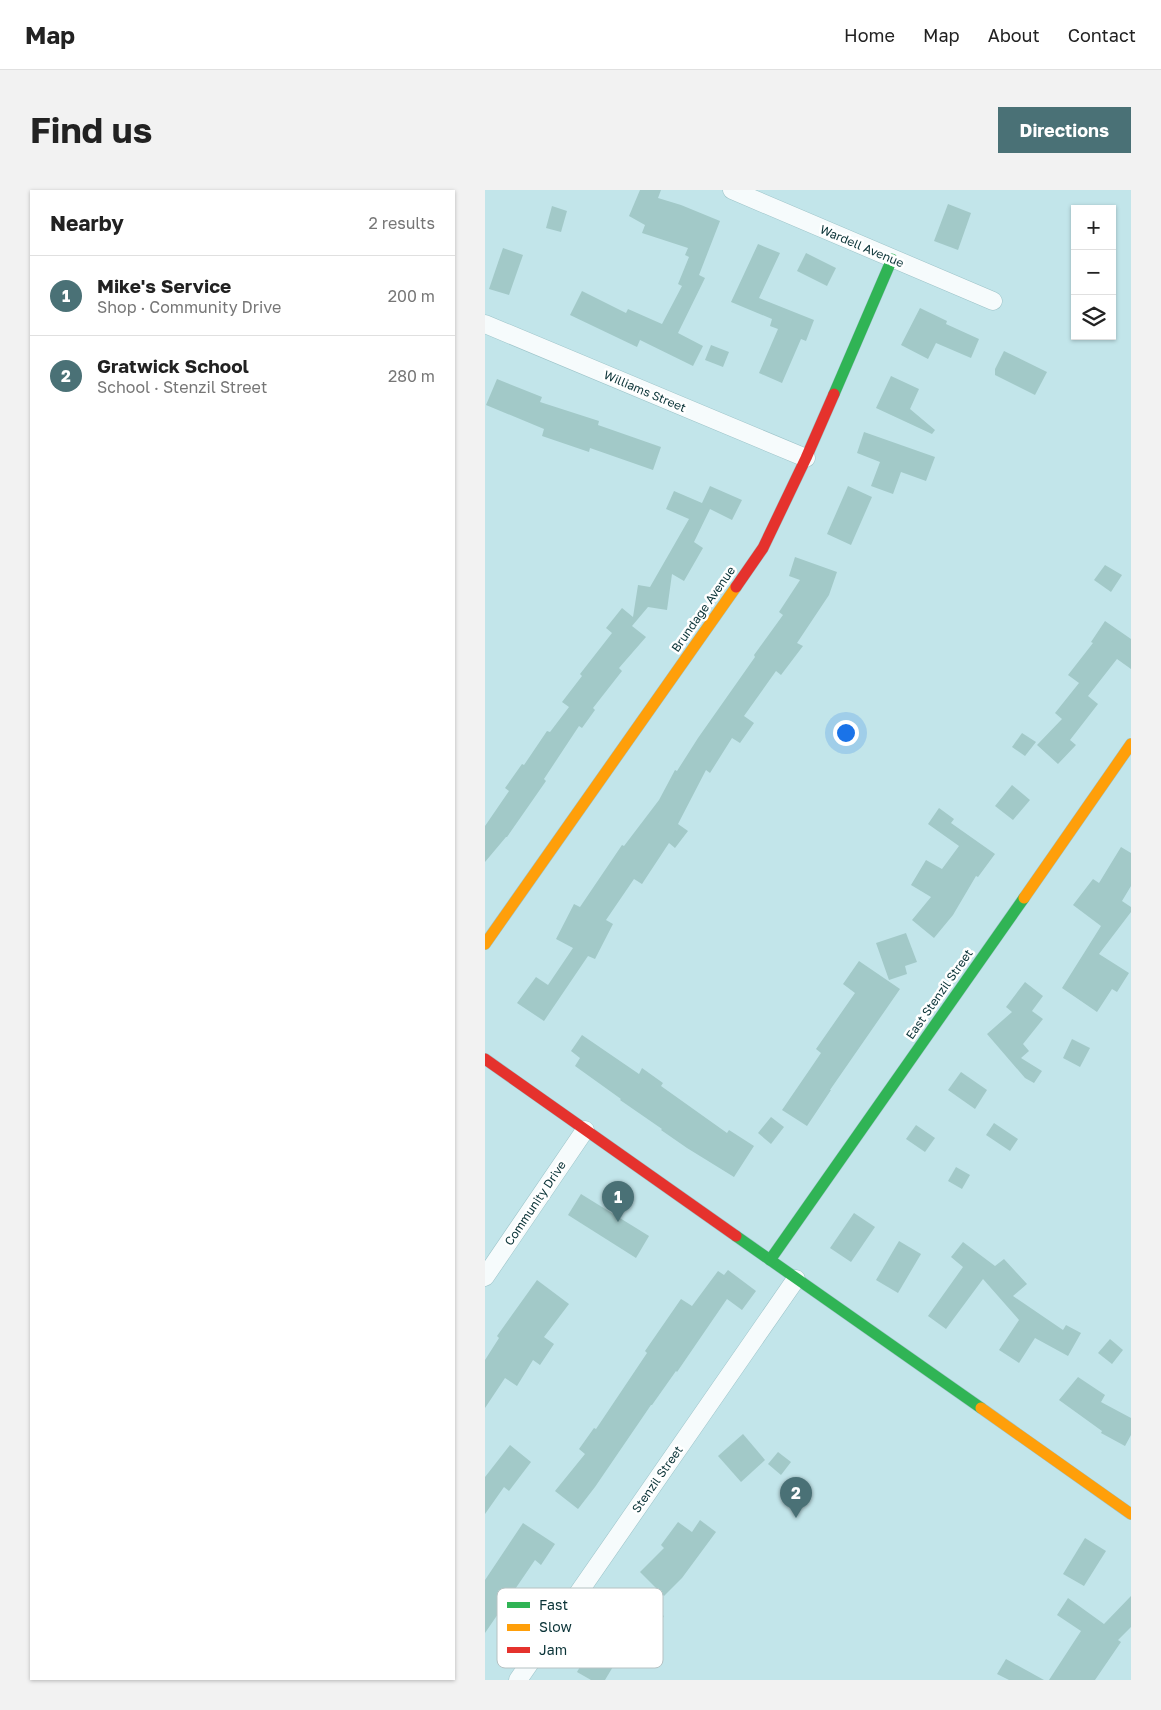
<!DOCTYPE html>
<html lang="en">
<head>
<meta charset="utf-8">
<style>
  body { margin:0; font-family:"Golos Text",sans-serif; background:#f2f2f2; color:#222 }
  .controls { position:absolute; right:15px; top:15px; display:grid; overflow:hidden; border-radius:0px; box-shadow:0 1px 4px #0004 }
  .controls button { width:45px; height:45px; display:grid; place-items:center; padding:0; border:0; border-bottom:1px solid #e0e0e0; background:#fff; color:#222; font:25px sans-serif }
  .you { position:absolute; left:360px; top:542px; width:18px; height:18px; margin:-12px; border:4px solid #fff; border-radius:50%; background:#1a73e8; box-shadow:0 0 0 8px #1a73e833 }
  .badge { display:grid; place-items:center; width:32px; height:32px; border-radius:50%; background:#4a7176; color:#fff; font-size:16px; font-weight:700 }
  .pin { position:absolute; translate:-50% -41px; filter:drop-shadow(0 1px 2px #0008) }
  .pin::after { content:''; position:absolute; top:26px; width:18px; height:15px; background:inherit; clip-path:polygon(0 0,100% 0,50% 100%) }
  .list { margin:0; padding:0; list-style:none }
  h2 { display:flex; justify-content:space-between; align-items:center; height:65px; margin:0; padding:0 20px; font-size:21px }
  h2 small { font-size:16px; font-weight:400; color:#767676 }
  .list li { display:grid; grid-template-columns:32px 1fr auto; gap:15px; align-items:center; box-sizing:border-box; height:80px; padding:0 20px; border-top:1px solid #e0e0e0 }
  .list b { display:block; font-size:19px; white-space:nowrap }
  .list p { margin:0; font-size:16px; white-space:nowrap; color:#767676 }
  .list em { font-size:16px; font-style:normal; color:#767676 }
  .icon { flex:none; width:28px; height:28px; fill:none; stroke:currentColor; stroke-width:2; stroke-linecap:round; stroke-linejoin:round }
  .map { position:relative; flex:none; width:646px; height:1490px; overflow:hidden; border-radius:0px }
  header { display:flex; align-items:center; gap:30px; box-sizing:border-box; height:70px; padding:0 25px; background:#fff; border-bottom:1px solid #e0e0e0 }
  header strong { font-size:24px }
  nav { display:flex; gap:28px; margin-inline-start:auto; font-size:18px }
  .intro { display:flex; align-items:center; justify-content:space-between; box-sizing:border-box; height:120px; padding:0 30px }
  h1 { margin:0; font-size:35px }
  .button { padding:12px 22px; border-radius:0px; background:#4a7176; color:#fff; font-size:18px; font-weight:700 }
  main { display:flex; gap:30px; padding:0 30px }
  aside { flex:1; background:#fff; border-radius:0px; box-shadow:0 1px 4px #0004 }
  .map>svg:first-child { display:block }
  .building { fill:#a2c9c8 }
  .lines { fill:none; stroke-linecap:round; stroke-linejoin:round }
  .street-casing { stroke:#9cc3c8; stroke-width:19 }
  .fast-casing { stroke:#9cc3c8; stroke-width:12 }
  .slow-casing { stroke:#9cc3c8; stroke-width:12 }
  .jam-casing { stroke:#9cc3c8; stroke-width:12 }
  .street { stroke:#f6fbfc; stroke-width:18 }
  .fast { stroke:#30b455; stroke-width:11 }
  .slow { stroke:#ff9f0a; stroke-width:11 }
  .jam { stroke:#e5322d; stroke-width:11 }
  .labels { text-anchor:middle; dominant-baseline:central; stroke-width:5; stroke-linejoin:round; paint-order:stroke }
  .street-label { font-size:12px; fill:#0a3337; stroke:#fff }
  .key { fill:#fff; stroke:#b6c2c3; stroke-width:1 }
  .key-label { font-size:14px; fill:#0a3337 }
</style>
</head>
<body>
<header>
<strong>Map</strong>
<nav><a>Home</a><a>Map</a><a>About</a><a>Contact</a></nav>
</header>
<div class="intro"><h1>Find us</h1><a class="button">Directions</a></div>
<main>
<aside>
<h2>Nearby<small>2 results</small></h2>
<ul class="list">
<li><span class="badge">1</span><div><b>Mike's Service</b><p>Shop · Community Drive</p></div><em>200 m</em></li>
<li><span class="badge">2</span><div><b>Gratwick School</b><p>School · Stenzil Street</p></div><em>280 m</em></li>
</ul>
</aside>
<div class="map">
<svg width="646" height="1490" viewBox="0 0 646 1490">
  <rect width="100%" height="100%" fill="#c2e5ea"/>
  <g class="building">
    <polygon points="155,0 176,0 173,8 196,15 235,31 214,85 220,88 193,143 218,156 208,176 155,150 152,157 85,125 97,101 141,123 143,119 177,134 197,96 193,94 204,67 200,65 203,58 157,43 160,35 144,26"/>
    <polygon points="463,14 486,23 473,60 449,51"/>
    <polygon points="67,16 82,21 76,42 61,38"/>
    <polygon points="273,54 295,63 274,108 329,130 321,151 316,149 297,193 274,183 293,139 285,136 287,129 246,112"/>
    <polygon points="18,58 38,65 24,105 4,99"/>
    <polygon points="321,63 351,78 342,96 312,81"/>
    <polygon points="435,118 462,131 461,134 494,149 486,168 451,153 443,169 416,155"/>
    <polygon points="226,155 244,162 238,177 220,170"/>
    <polygon points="519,161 562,182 550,205 510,185 510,179"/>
    <polygon points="406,186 434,199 425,219 450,240 447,244 391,218"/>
    <polygon points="12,189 57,207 55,212 114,231 113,235 176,257 168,280 105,258 104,262 57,246 59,239 1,215"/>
    <polygon points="379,242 450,267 441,291 416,282 408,304 386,296 395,272 372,263"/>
    <polygon points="225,296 257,310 247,330 225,319 209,352 218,358 199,391 187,384 182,420 163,417 147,436 161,447 134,478 137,481 108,518 110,520 97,538 94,536 59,589 61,591 22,647 21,647 0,672 0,636 24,601 20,598 37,574 39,575 62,541 65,542 84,517 77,512 97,486 95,484 127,443 121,438 137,418 148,427 153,395 165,397 204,329 181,319 189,301 217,313"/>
    <polygon points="363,296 387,307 366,355 342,344"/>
    <polygon points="310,367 352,382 344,405 312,453 318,456 296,485 291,481 259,526 269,533 255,553 247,548 225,583 221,580 193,634 203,641 190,658 184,653 157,694 149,689 121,730 128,734 110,769 103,766 59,831 32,813 51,787 63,795 88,758 71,749 89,714 95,717 137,655 139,656 174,610 190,580 192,581 213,548 270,467 269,465 298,425 294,422 315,390 304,386"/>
    <polygon points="620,375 637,385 626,402 609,390"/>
    <polygon points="620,431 646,449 646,479 632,469 603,506 613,514 585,550 591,555 573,574 552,555 577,529 570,523 594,493 583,485 608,453 606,452"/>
    <polygon points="537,543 551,552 540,566 527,557"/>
    <polygon points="527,595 545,610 528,630 510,616"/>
    <polygon points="454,618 469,629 466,633 510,664 493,687 491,686 468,725 449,748 427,730 446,707 426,695 441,670 457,679 474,656 443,634"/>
    <polygon points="636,657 646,663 646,696 637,711 646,717 646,722 614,764 644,783 632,802 627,799 612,822 577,798 616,736 588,715 608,689 614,693"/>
    <polygon points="421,743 432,772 420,776 422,784 404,790 391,753"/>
    <polygon points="374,771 415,799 345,900 346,900 322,936 297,920 336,863 331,859 370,803 358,794"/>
    <polygon points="540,792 558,806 547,821 558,829 538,854 544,861 536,868 557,881 549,893 540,888 502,844 527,822 521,817"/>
    <polygon points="97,845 154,884 157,878 178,893 176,896 242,943 244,940 269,956 249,987 202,958 176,940 177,939 135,910 136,909 90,876 95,868 86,861"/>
    <polygon points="587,849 605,858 595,877 578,868"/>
    <polygon points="476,882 502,900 490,919 463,900"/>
    <polygon points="286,927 299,937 286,954 273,943"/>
    <polygon points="509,933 533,949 525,961 501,945"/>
    <polygon points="431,935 450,948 440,962 421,949"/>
    <polygon points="471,977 485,985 477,999 463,991"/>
    <polygon points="96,1004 164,1046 151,1068 83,1025"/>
    <polygon points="369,1023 390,1037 366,1072 345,1058"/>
    <polygon points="414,1051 436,1064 413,1103 391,1090"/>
    <polygon points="478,1052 510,1076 519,1069 542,1094 528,1106 578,1140 581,1135 596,1143 583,1166 550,1148 534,1173 514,1160 534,1130 498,1089 461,1139 443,1126 478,1077 466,1067"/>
    <polygon points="243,1080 271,1101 257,1120 242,1109 192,1182 191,1181 167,1215 166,1215 110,1297 93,1319 70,1301 100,1264 94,1259 109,1238 111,1239 162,1163 160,1161 196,1109 207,1116 233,1081 239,1085"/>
    <polygon points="52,1090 84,1114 59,1147 69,1154 55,1175 48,1170 32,1196 20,1188 0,1218 0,1170 14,1148 12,1146"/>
    <polygon points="625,1149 638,1160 627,1174 613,1163"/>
    <polygon points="593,1187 620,1205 616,1212 646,1228 646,1245 640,1256 616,1243 617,1241 574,1210"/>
    <polygon points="258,1244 280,1270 256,1292 233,1266"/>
    <polygon points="25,1255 46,1272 24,1301 19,1297 0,1324 0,1287"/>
    <polygon points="293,1262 306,1272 296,1285 283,1274"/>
    <polygon points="215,1330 231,1342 197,1388 179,1406 155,1382 179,1358 176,1355 193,1332 207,1342"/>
    <polygon points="38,1333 70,1354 56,1375 50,1370 0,1443 0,1390"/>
    <polygon points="600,1348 621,1361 599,1396 578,1384"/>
    <polygon points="141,1404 179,1426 166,1448 156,1442 149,1454 132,1444 141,1429 130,1422"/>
    <polygon points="646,1406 646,1437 633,1450 636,1452 610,1490 564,1490 596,1441 572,1425 583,1408 619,1434"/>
    <polygon points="110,1451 135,1465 120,1490 106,1490 92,1482"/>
    <polygon points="521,1469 559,1490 524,1490 512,1484"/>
  </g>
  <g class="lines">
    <defs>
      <g id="street">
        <polyline points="247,0 508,111"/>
        <polyline points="0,134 321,268"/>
        <polyline points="0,1087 100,940"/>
        <polyline points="33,1490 311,1089"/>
      </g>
      <g id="fast">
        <polyline points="349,204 407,69"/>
        <polyline points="251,1046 496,1218"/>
        <polyline points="285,1070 539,708"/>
      </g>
      <g id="slow">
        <polyline points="539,708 646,554"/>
        <polyline points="0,754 251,397"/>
        <polyline points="496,1218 646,1324"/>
      </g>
      <g id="jam">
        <polyline points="251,397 278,358 321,268 349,204"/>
        <polyline points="0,869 251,1046"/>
      </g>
    </defs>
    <use href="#street" class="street-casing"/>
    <use href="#fast" class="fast-casing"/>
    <use href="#slow" class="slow-casing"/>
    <use href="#jam" class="jam-casing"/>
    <use href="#street" class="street"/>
    <use href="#fast" class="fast"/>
    <use href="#slow" class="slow"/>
    <use href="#jam" class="jam"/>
  </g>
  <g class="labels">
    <g class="street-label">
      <text transform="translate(377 56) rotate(23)">Wardell Avenue</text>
      <text transform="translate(160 201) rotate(23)">Williams Street</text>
      <text transform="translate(218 419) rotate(-55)">Brundage Avenue</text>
      <text transform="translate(454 804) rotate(-55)">East Stenzil Street</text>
      <text transform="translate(50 1013) rotate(-56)">Community Drive</text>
      <text transform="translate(172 1289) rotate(-55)">Stenzil Street</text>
    </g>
  </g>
  <rect x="12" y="1398" width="166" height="80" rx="8" class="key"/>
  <rect x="22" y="1412" width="23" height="6" fill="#30b455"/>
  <rect x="22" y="1434" width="23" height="7" fill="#ff9f0a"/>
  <rect x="22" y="1457" width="23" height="6" fill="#e5322d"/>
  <g class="key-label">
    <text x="54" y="1420">Fast</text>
    <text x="54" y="1442">Slow</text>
    <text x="54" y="1465">Jam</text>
  </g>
</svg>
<div class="controls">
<button>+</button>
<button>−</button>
<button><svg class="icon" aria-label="layers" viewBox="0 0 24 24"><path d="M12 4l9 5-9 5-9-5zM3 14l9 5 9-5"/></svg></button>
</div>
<div class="you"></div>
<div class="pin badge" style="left:133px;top:1032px">1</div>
<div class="pin badge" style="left:311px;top:1328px">2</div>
</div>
</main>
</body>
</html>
